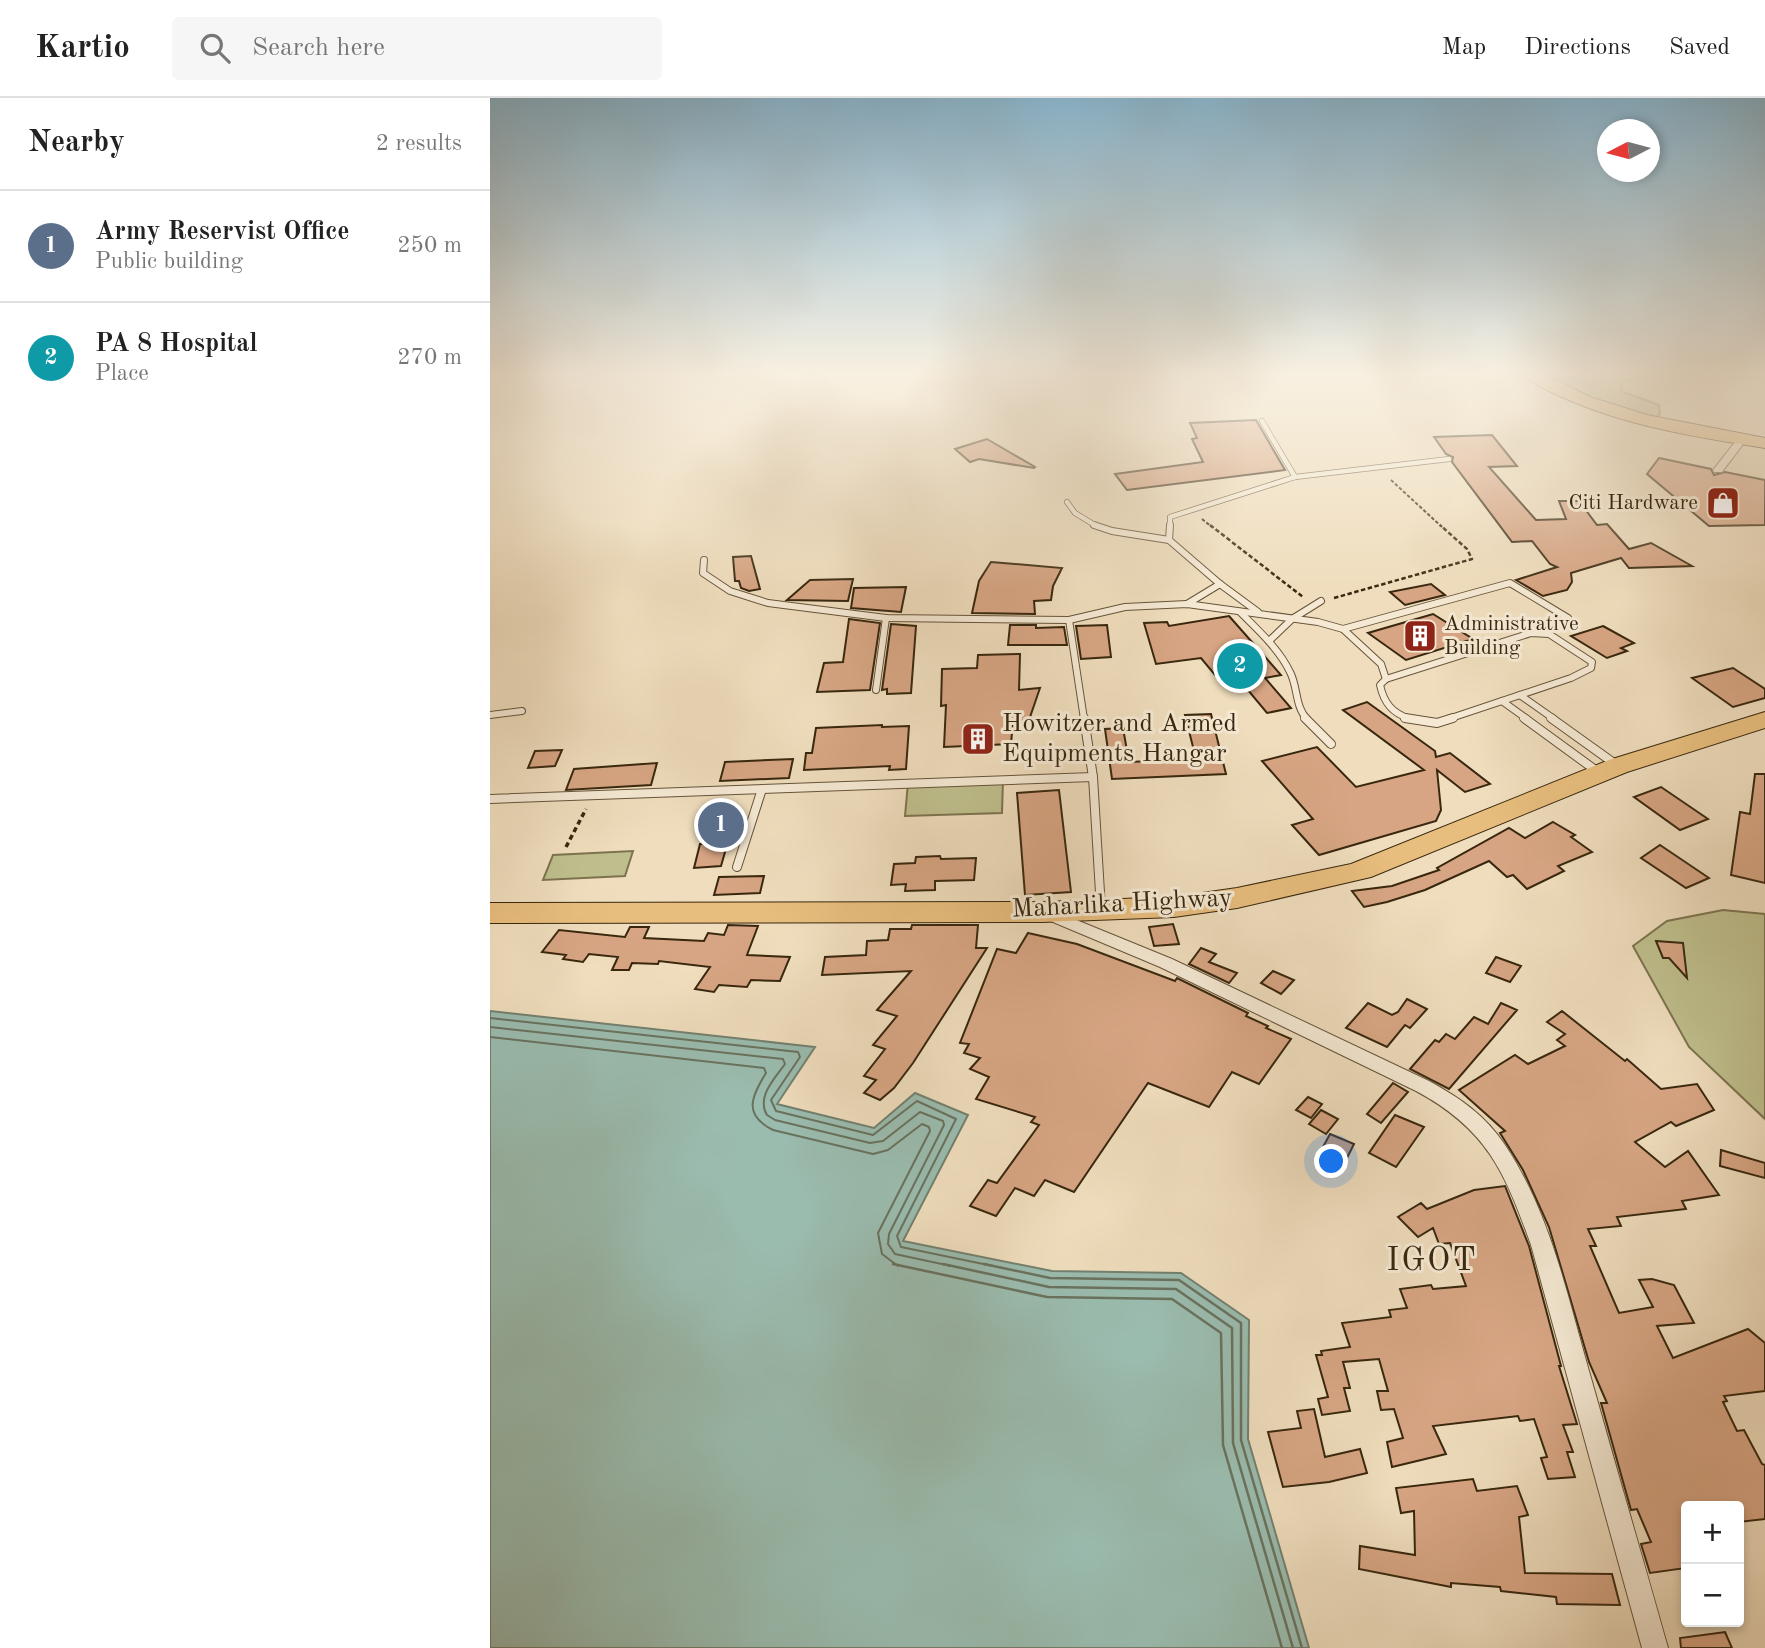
<!DOCTYPE html>
<html lang="en">
<head>
<meta charset="utf-8">
<style>
  body { margin:0; font-family:"Old Standard TT",serif; background:#f6f6f6; color:#222 }
  .controls { position:absolute; right:21px; bottom:21px; display:grid; overflow:hidden; border-radius:7px; box-shadow:0 4px 10px #0003 }
  .controls button { width:63px; height:63px; display:grid; place-items:center; padding:0; border:0; border-bottom:2px solid #e0e0e0; background:#fff; color:#222; font:35px sans-serif }
  .compass { position:absolute; left:1107px; top:21px; width:63px; height:63px; border-radius:50%; background:#fff; box-shadow:0 4px 10px #0003; rotate:264deg }
  .you { position:absolute; left:842px; top:1064px; width:24px; height:24px; margin:-18px; border:5px solid #fff; border-radius:50%; background:#1a73e8; box-shadow:0 0 0 10px #1a73e833 }
  .badge { display:grid; place-items:center; width:46px; height:46px; border-radius:50%; background:#8f2418; color:#fff; font-size:23px; font-weight:700 }
  .pin { position:absolute; translate:-50% -50%; border:4px solid #fff; box-shadow:0 2px 7px #0006 }
  .list { margin:0; padding:0; list-style:none }
  h2 { display:flex; justify-content:space-between; align-items:center; height:91px; margin:0; padding:0 28px; font-size:30px }
  h2 small { font-size:23px; font-weight:400; color:#767676 }
  .list li { display:grid; grid-template-columns:46px 1fr auto; gap:21px; align-items:center; box-sizing:border-box; height:112px; padding:0 28px; border-top:2px solid #e0e0e0 }
  .list b { display:block; font-size:26px; white-space:nowrap }
  .list p { margin:0; font-size:23px; white-space:nowrap; color:#767676 }
  .list em { font-size:23px; font-style:normal; color:#767676 }
  .icon { flex:none; width:38px; height:38px; fill:none; stroke:currentColor; stroke-width:2; stroke-linecap:round; stroke-linejoin:round }
  .map { position:relative; flex:none; width:1275px; height:1550px; overflow:hidden }
  header { display:flex; align-items:center; gap:42px; box-sizing:border-box; height:98px; padding:0 35px; background:#fff; border-bottom:2px solid #e0e0e0 }
  header strong { font-size:33px }
  nav { display:flex; gap:38px; margin-inline-start:auto; font-size:24px }
  .search { width:490px; height:63px; background:#f6f6f6; display:flex; align-items:center; gap:18px; box-sizing:border-box; padding:0 24px; border-radius:7px; color:#767676; font-size:26px }
  main { display:flex }
  aside { flex:1; background:#fff }
  .map>svg:first-child { display:block }
  .green { fill:#bfbf8d; stroke:#7c734e; stroke-width:2 }
  .water { fill:#9abcaf; stroke:#73806f; stroke-width:2 }
  .lines { fill:none; stroke-linecap:round; stroke-linejoin:round }
  .shore-far1 { stroke:#69725e; stroke-width:2 }
  .shore { stroke:#69725e; stroke-width:2.5 }
  .building { fill:#d7a583; stroke:#38270e; stroke-width:2 }
  .lane-far2-casing { stroke:#66543a; stroke-width:6 }
  .lane-far1-casing { stroke:#66543a; stroke-width:8 }
  .lane-casing { stroke:#66543a; stroke-width:10 }
  .street-casing { stroke:#66543a; stroke-width:2 }
  .highway-casing { stroke:#38270e; stroke-width:2 }
  .path-far2 { stroke:#38270e; stroke-width:2; stroke-dasharray:3.5 2; stroke-linecap:butt }
  .path-far1 { stroke:#38270e; stroke-width:2.5; stroke-dasharray:4.5 2.5; stroke-linecap:butt }
  .path { stroke:#38270e; stroke-width:3.5; stroke-dasharray:5 3.5; stroke-linecap:butt }
  .lane-far2 { stroke:#f5e9d4; stroke-width:4.5 }
  .lane-far1 { stroke:#f5e9d4; stroke-width:6 }
  .lane { stroke:#f5e9d4; stroke-width:8 }
  .street { fill:#f5e9d4; fill-rule:evenodd }
  .highway { fill:#e8be7e; fill-rule:evenodd }
  .labels { text-anchor:middle; dominant-baseline:central; stroke-width:6; stroke-linejoin:round; paint-order:stroke }
  .far-poi-label { font-size:21px; fill:#38270e; stroke:#f5e9d4; text-anchor:end }
  .poi-label { font-size:26px; fill:#38270e; stroke:#f5e9d4; text-anchor:start }
  .street-label { font-size:26px; fill:#38270e; stroke:#f5e9d4 }
  .near-neighbourhood-label { font-size:33px; letter-spacing:2px; fill:#38270e; stroke:#f5e9d4 }
</style>
</head>
<body>
<header>
<strong>Kartio</strong>
<div class="search"><svg class="icon" aria-label="search" viewBox="0 0 24 24"><circle cx="10" cy="10" r="6"/><path d="M15 15l6 6"/></svg>Search here</div>
<nav><a>Map</a><a>Directions</a><a>Saved</a></nav>
</header>
<main>
<aside>
<h2>Nearby<small>2 results</small></h2>
<ul class="list">
<li><span class="badge" style="background:#5c6f8a">1</span><div><b>Army Reservist Office</b><p>Public building</p></div><em>250 m</em></li>
<li><span class="badge" style="background:#0f9aa8">2</span><div><b>PA 8 Hospital</b><p>Place</p></div><em>270 m</em></li>
</ul>
</aside>
<div class="map">
<svg width="1275" height="1550" viewBox="0 0 1275 1550">
  <rect width="100%" height="100%" fill="#efddbd"/>
  <filter id="stains"><feTurbulence type="fractalNoise" baseFrequency=".00286" numOctaves="4"/><feColorMatrix values="0 0 0 0 .2 0 0 0 0 .09 0 0 0 0 .02 0 0 0 .5 -.17"/></filter>
  <radialGradient id="worn" r=".72"><stop offset=".6" stop-color="#630" stop-opacity="0"/><stop offset="1" stop-color="#630" stop-opacity=".3"/></radialGradient>
  <g class="green">
    <polygon points="1042,274 1165,274 1133,285 1131,293 1169,307 1170,316 1163,322 1126,312"/>
    <polygon points="513,682 512,715 415,718 418,685"/>
    <polygon points="143,753 135,778 53,782 63,757"/>
    <polygon points="1233,812 1275,816 1275,1021 1199,949 1143,848 1177,823"/>
  </g>
  <polygon class="water" points="0,913 325,949 287,1006 384,1030 425,995 478,1017 413,1143 562,1173 691,1175 759,1222 758,1341 819,1550 0,1550"/>
  <g class="lines">
    <g class="shore-far1">
      <polyline points="0,920 308,954 310,959 281,1002 286,1013 383,1037 427,1003 466,1021 407,1138 411,1149 503,1168"/>
      <path d="M0,929L293,961L295,966C285,980 266,999 277,1017L285,1022L380,1045L393,1043L430,1014L453,1023L454,1027L399,1136L398,1146L405,1156L461,1168"/>
      <path d="M0,939L274,970L276,975C261,999 253,1017 283,1032L383,1056L398,1052L432,1026L439,1029L440,1033L388,1135L392,1156L408,1168"/>
    </g>
    <g class="shore">
      <polyline points="403,1166 557,1199 682,1201 731,1235 733,1347 792,1550"/>
      <polyline points="453,1166 559,1189 686,1191 742,1230 743,1345 803,1550"/>
      <polyline points="494,1166 560,1180 689,1182 751,1225 751,1342 812,1550"/>
    </g>
  </g>
  <g class="building">
    <polygon points="766,322 795,372 637,392 625,376 713,364 702,341 707,340 700,325"/>
    <polygon points="1002,337 1027,368 999,369 1046,422 1076,421 1069,403 1089,403 1107,427 1117,426 1139,451 1161,445 1202,468 1139,470 1131,460 1081,475 1082,484 1077,492 1053,498 1026,482 1067,469 1060,466 1042,443 1022,444 962,364 963,359 956,356 944,339"/>
    <polygon points="497,341 545,369 544,370 489,361 480,364 465,351"/>
    <polygon points="1169,360 1221,371 1224,377 1235,374 1275,382 1275,427 1219,428 1157,376"/>
    <polygon points="261,458 270,491 259,493 251,490 249,483 245,483 243,459"/>
    <polygon points="501,464 572,470 563,488 561,502 544,503 545,516 482,515 489,483"/>
    <polygon points="363,481 358,503 297,502 320,482"/>
    <polygon points="941,486 955,497 915,507 900,494"/>
    <polygon points="416,489 411,514 361,510 364,490"/>
    <polygon points="943,516 983,541 916,562 878,535"/>
    <polygon points="739,518 791,577 775,580 801,610 777,615 743,574 725,577 711,560 666,566 654,525 677,524 679,528"/>
    <polygon points="359,521 390,525 380,592 327,594 334,565 353,564"/>
    <polygon points="401,526 426,528 421,595 397,596 397,591 392,592"/>
    <polygon points="520,527 546,527 546,530 574,529 577,547 518,547"/>
    <polygon points="617,527 621,559 591,561 586,528"/>
    <polygon points="1113,528 1144,545 1131,550 1137,553 1117,560 1081,538"/>
    <polygon points="530,556 529,592 550,590 539,622 523,623 521,646 454,649 456,607 451,608 452,571 487,570 488,557"/>
    <polygon points="1243,570 1275,591 1275,600 1243,609 1202,580"/>
    <polygon points="877,604 945,653 946,659 960,655 1000,686 975,694 947,672 951,712 946,723 829,757 802,727 823,721 772,663 827,649 866,689 934,672 853,612"/>
    <polygon points="721,616 736,676 622,681 615,631 633,630 639,664 706,661 695,617"/>
    <polygon points="392,627 392,629 419,628 416,671 399,672 400,668 314,672 316,655 322,655 326,630"/>
    <polygon points="72,652 65,668 38,670 45,653"/>
    <polygon points="303,661 299,680 230,683 235,664"/>
    <polygon points="167,665 161,687 76,692 84,671"/>
    <polygon points="1265,676 1275,676 1275,785 1241,777 1250,714 1260,716"/>
    <polygon points="1171,689 1218,721 1190,732 1144,699"/>
    <polygon points="569,692 581,794 535,797 527,695"/>
    <polygon points="245,719 231,768 204,770 210,746 214,746 223,720"/>
    <polygon points="1063,724 1085,737 1081,739 1102,754 1068,768 1074,773 1037,791 1023,777 1017,779 999,763 935,792 897,804 874,809 862,793 902,788 949,772 947,770 1019,730 1035,740"/>
    <polygon points="1170,747 1219,780 1196,790 1151,760"/>
    <polygon points="450,758 451,761 486,760 484,782 445,783 445,792 415,793 416,786 401,787 404,766 425,765 426,759"/>
    <polygon points="274,778 270,795 224,797 229,779"/>
    <polygon points="683,826 689,846 664,848 659,829"/>
    <polygon points="238,827 268,828 257,857 300,859 290,883 261,882 257,889 229,887 224,894 205,891 220,869 169,863 168,866 142,865 139,872 122,872 128,859 99,856 93,864 73,861 76,857 52,854 69,832 135,839 140,829 159,829 154,840 214,843 218,835 234,837"/>
    <polygon points="422,827 488,827 486,850 497,850 423,965 404,990 390,1002 374,995 386,982 374,978 395,951 383,947 407,918 387,912 421,873 332,877 335,859 376,857 377,843 398,842 400,831 421,831"/>
    <polygon points="538,835 587,846 685,883 687,880 758,915 756,918 778,928 776,930 801,941 769,986 742,974 719,1009 658,985 584,1094 555,1082 544,1098 525,1090 506,1118 480,1108 498,1082 507,1085 549,1027 541,1024 545,1019 486,1001 499,979 480,971 490,960 474,955 479,946 470,945 507,851 526,855"/>
    <polygon points="1166,843 1193,845 1197,880 1179,860 1173,860"/>
    <polygon points="711,850 726,856 719,864 747,875 739,885 699,866"/>
    <polygon points="1006,859 1031,868 1020,884 996,875"/>
    <polygon points="783,873 804,882 791,896 771,885"/>
    <polygon points="917,901 937,911 920,930 915,927 897,949 856,930 878,905 902,917 908,914"/>
    <polygon points="1011,905 1027,912 959,991 920,971 945,942 949,944 956,936 965,941 984,919 998,926"/>
    <polygon points="1072,913 1135,963 1137,961 1171,991 1207,986 1224,1012 1186,1028 1181,1024 1145,1044 1175,1069 1198,1053 1229,1097 1192,1103 1196,1111 1127,1119 1131,1128 1098,1131 1106,1148 1100,1148 1129,1215 1163,1209 1149,1182 1162,1181 1184,1187 1204,1225 1167,1228 1183,1260 1258,1231 1275,1245 1275,1293 1234,1298 1237,1303 1233,1304 1247,1333 1254,1332 1272,1366 1275,1367 1275,1421 1249,1424 1249,1408 1196,1408 1196,1470 1160,1475 1151,1446 1161,1444 1147,1411 1141,1412 1111,1305 1117,1305 1099,1264 1059,1129 1033,1072 1010,1035 1015,1033 969,992 1025,957 1038,966 1075,948 1067,942 1075,936 1057,924"/>
    <polygon points="903,985 918,994 891,1025 877,1016"/>
    <polygon points="818,999 832,1006 821,1020 806,1012"/>
    <polygon points="831,1012 848,1021 836,1036 819,1026"/>
    <polygon points="905,1017 934,1029 906,1069 879,1055"/>
    <polygon points="840,1036 864,1046 852,1070 827,1060"/>
    <polygon points="1231,1052 1275,1065 1275,1080 1230,1068"/>
    <polygon points="1015,1088 1039,1148 1071,1268 1069,1268 1087,1326 1073,1327 1083,1354 1077,1354 1085,1379 1058,1381 1051,1360 1057,1359 1044,1321 1030,1323 1028,1318 943,1328 956,1356 902,1369 897,1344 913,1340 904,1311 891,1312 887,1293 898,1293 889,1261 853,1264 860,1290 854,1290 860,1313 832,1317 828,1301 838,1299 826,1257 832,1257 831,1253 860,1249 852,1225 901,1219 899,1212 917,1210 910,1191 941,1187 943,1191 976,1188 960,1145 949,1146 943,1130 928,1139 908,1119 931,1105 937,1111 984,1092"/>
    <polygon points="824,1311 835,1359 870,1351 877,1375 839,1384 793,1389 778,1334 811,1330 807,1313"/>
    <polygon points="983,1381 987,1393 1027,1388 1038,1417 1029,1419 1035,1475 1122,1476 1130,1507 1067,1506 1066,1499 1011,1493 1010,1489 961,1485 961,1489 869,1471 870,1448 925,1457 924,1413 911,1415 906,1390"/>
    <polygon points="1235,1534 1242,1550 1191,1550 1190,1540"/>
  </g>
  <g class="lines">
    <defs>
      <g id="lane-far2">
        <polyline points="772,323 805,379"/>
        <polyline points="577,404 585,415 608,429"/>
        <polyline points="680,429 680,419 805,379 959,361"/>
      </g>
      <g id="lane-far1">
        <polyline points="604,427 622,433 679,442"/>
        <polyline points="680,427 679,442 730,486 768,514"/>
        <polyline points="214,462 213,475 240,493 278,505 396,520 579,522 635,509 697,506 828,524 853,531 891,566 896,581"/>
        <polyline points="697,506 730,486"/>
        <path d="M750,514C768,532 789,551 800,574C808,589 805,609 817,621"/>
        <polyline points="579,522 594,621"/>
        <polyline points="853,531 1020,485 1078,520 1077,523 1047,533"/>
        <polyline points="779,543 802,521 831,503"/>
        <path d="M896,581L890,587C894,605 902,615 920,621"/>
        <polyline points="896,581 1041,535 1059,536 1102,564 1101,570 1081,580 958,621"/>
        <polyline points="386,592 396,520"/>
        <polyline points="1030,597 1064,621"/>
        <polyline points="1012,603 1037,621"/>
        <polyline points="0,617 32,613"/>
      </g>
      <g id="lane">
        <polyline points="594,620 603,679 611,811"/>
        <polyline points="815,620 841,646"/>
        <polyline points="915,620 947,625 963,620"/>
        <polyline points="1034,620 1108,674"/>
        <polyline points="1061,620 1128,668"/>
        <polyline points="0,701 603,679"/>
        <polyline points="247,769 272,691"/>
      </g>
      <g id="street">
        <polygon points="1249,339 1257,341 1232,374 1224,374 1223,372"/>
        <path d="M557,810L682,861L939,983C970,1000 995,1017 1015,1047C1061,1116 1078,1201 1101,1280C1126,1370 1153,1460 1178,1550H1152L1041,1147C1015,1074 997,1031 926,993L670,869L551,819L549,815Z"/>
      </g>
      <g id="highway">
        <path d="M1030,274H1050L1100,299L1157,317L1275,340V350C1206,339 1136,328 1072,299C1058,293 1040,285 1030,274Z"/>
        <polygon points="1275,614 1275,630 1137,674 881,779 747,810 684,819 552,824 0,825 0,805 552,804 684,799 747,790 861,766 1119,662"/>
      </g>
    </defs>
    <use href="#lane-far2" class="lane-far2-casing"/>
    <use href="#lane-far1" class="lane-far1-casing"/>
    <use href="#lane" class="lane-casing"/>
    <use href="#street" class="street-casing"/>
    <use href="#highway" class="highway-casing"/>
    <g class="path-far2">
      <polyline points="901,382 952,429"/>
      <polyline points="712,421 722,429"/>
    </g>
    <g class="path-far1">
      <polyline points="720,427 813,499"/>
      <polyline points="844,500 982,461 977,451 950,427"/>
    </g>
    <polyline class="path" points="76,749 96,711"/>
    <use href="#lane-far2" class="lane-far2"/>
    <use href="#lane-far1" class="lane-far1"/>
    <use href="#lane" class="lane"/>
    <use href="#street" class="street"/>
    <use href="#highway" class="highway"/>
  </g>
  <linearGradient id="sky" x2="0" y2="1"><stop stop-color="#89b7d1"/><stop offset="0.56" stop-color="#f8f0e1"/><stop offset="1" stop-color="#f8f0e1" stop-opacity="0"/></linearGradient>
  <rect width="1275" height="491" fill="url(#sky)"/>
  <defs>
    <symbol id="shop-square" viewBox="-11 -11 22 22"><rect x="-9" y="-9" width="18" height="18" rx="4" fill="#8f2418" stroke="#f5e9d4"/><path d="M-5-2.5h2.3a2.7 3.5 0 0 1 5.4 0H5L5.5 6h-11ZM-1.5-2.5h3a1.5 2.3 0 0 0-3 0Z" fill="#fff"/></symbol>
    <symbol id="building-square" viewBox="-11 -11 22 22"><rect x="-9" y="-9" width="18" height="18" rx="4" fill="#8f2418" stroke="#f5e9d4"/><path d="M-4-6H4V6H1V3H-1V6H-4ZM-2.5-4.3h1.7v1.8h-1.7ZM.8-4.3h1.7v1.8H.8ZM-2.5-1h1.7V.8h-1.7ZM.8-1h1.7V.8H.8Z" fill="#fff"/></symbol>
  </defs>
  <g fill-rule="evenodd">
    <use href="#shop-square" x="1214" y="386" width="38" height="38"/>
    <use href="#building-square" x="911" y="519" width="38" height="38"/>
    <use href="#building-square" x="469" y="622" width="38" height="38"/>
  </g>
  <g class="labels">
    <g class="far-poi-label">
      <text x="1208" y="405">Citi Hardware</text>
      <text x="954" y="526" text-anchor="start">Administrative<tspan x="954" dy="24">Building</tspan></text>
    </g>
    <g class="poi-label">
      <text x="512" y="626">Howitzer and Armed<tspan x="512" dy="30">Equipments Hangar</tspan></text>
    </g>
    <g class="street-label">
      <text transform="translate(632 806) rotate(-3)">Maharlika Highway</text>
    </g>
    <g class="near-neighbourhood-label">
      <text x="942" y="1163">IGOT</text>
    </g>
  </g>
  <rect width="100%" height="100%" filter="url(#stains)"/>
  <rect width="100%" height="100%" fill="url(#worn)"/>
</svg>
<div class="controls">
<button>+</button>
<button>−</button>
</div>
<svg class="compass" viewBox="-18 -18 36 36"><path d="M0-13l5 13h-10z" fill="#e53935"/><path d="M0 13l5-13h-10z" fill="#767676"/></svg>
<div class="you"></div>
<div class="pin badge" style="left:231px;top:727px;background:#5c6f8a">1</div>
<div class="pin badge" style="left:750px;top:568px;background:#0f9aa8">2</div>
</div>
</main>
</body>
</html>
